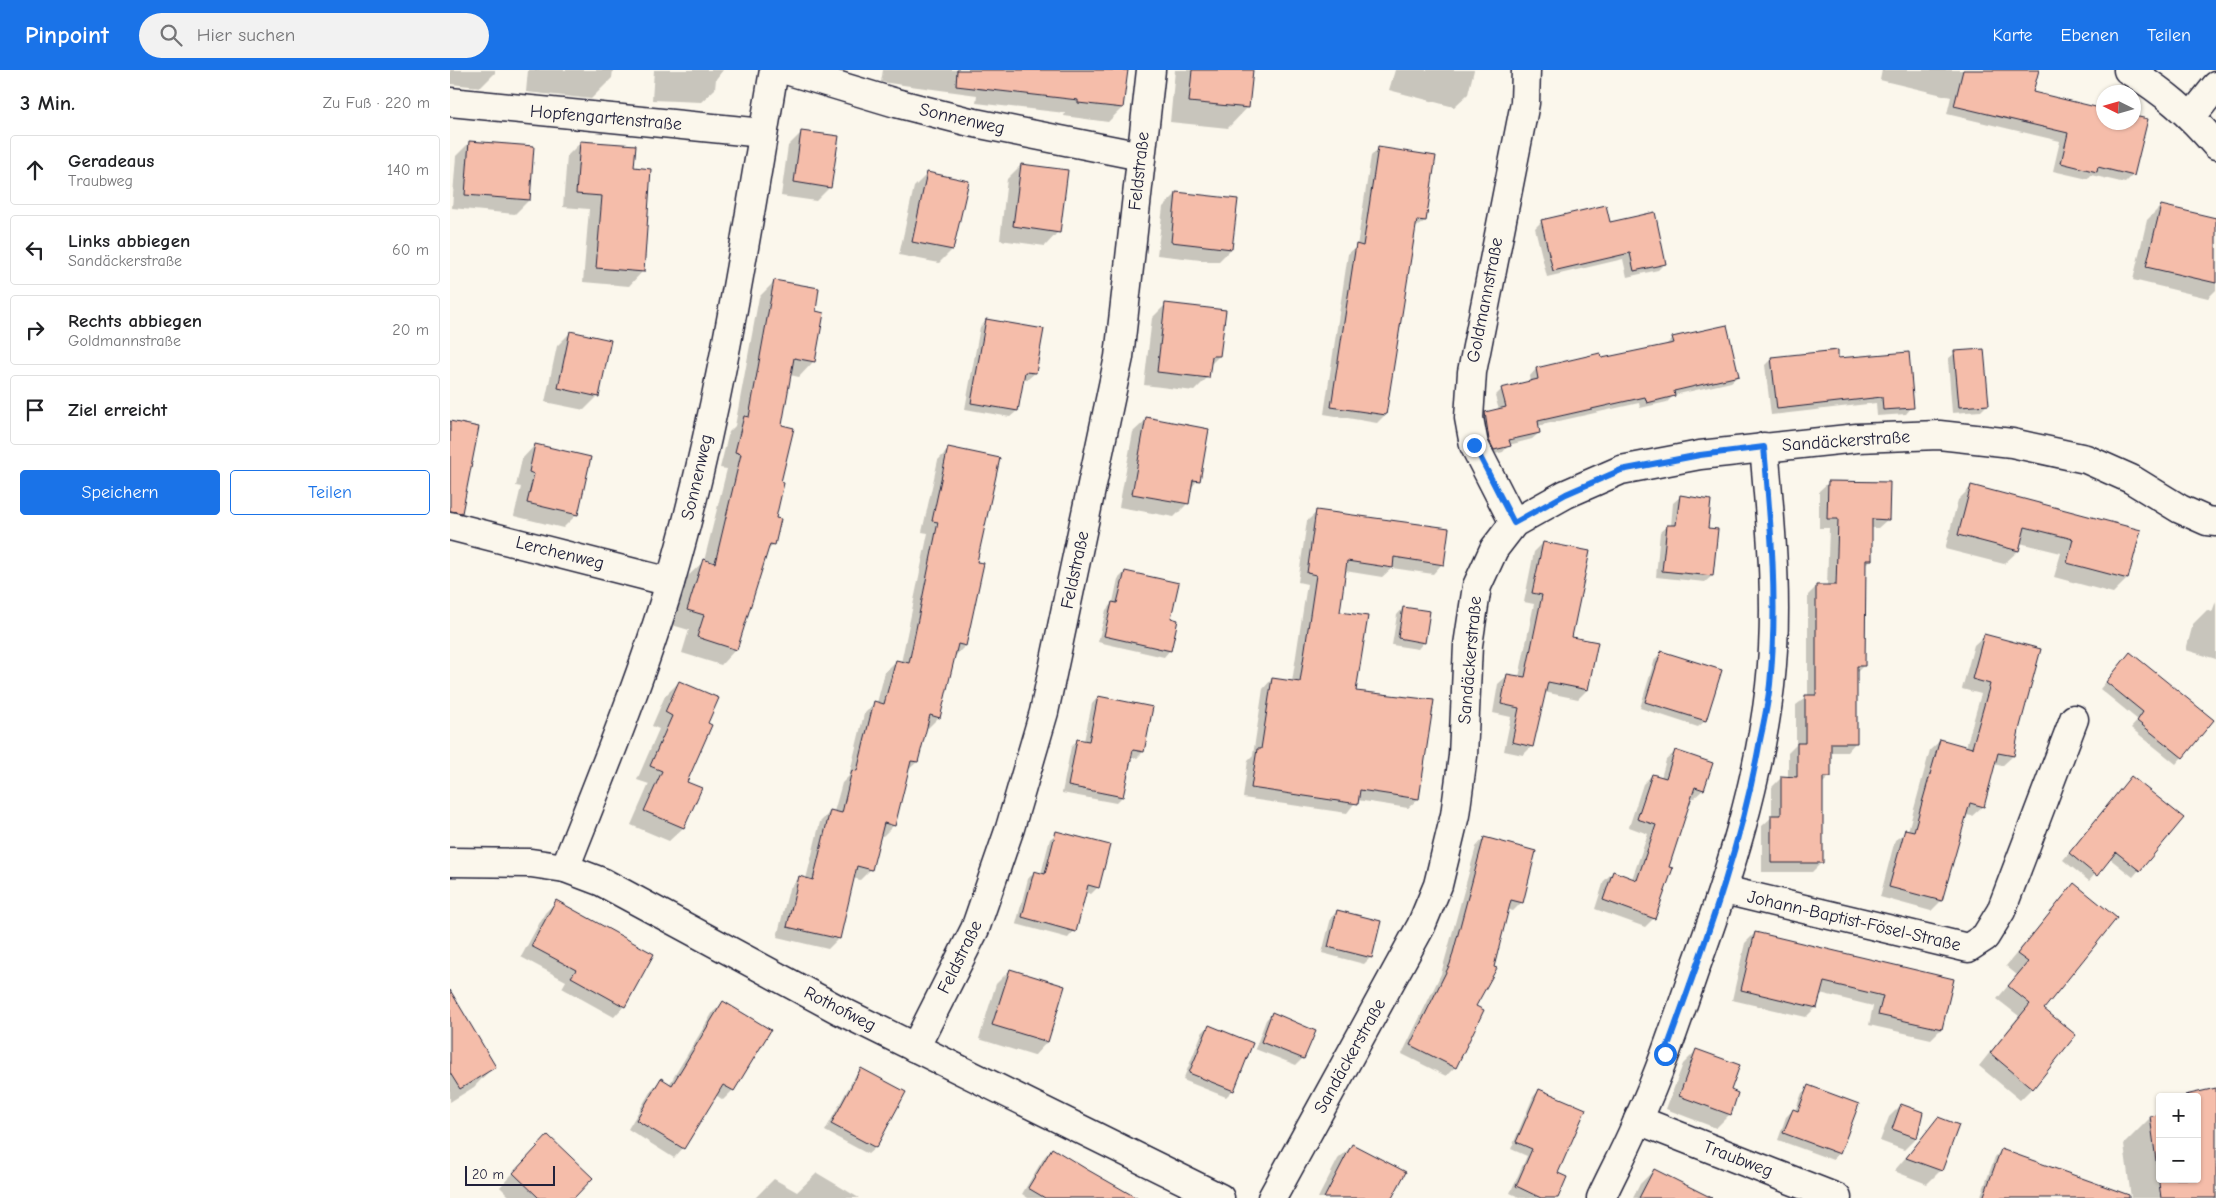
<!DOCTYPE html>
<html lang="de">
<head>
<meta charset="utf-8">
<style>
  body { margin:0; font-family:"Comic Neue",sans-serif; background:#f2f2f2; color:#202124 }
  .controls { position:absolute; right:15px; bottom:15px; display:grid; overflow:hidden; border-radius:5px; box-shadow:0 1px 4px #0004 }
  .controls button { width:45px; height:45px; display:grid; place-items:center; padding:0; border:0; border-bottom:1px solid #e0e0e0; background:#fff; color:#202124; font:25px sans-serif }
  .compass { position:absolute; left:1646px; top:15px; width:45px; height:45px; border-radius:50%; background:#fff; box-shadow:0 1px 4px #0004; rotate:275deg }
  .scale { position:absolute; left:15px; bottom:12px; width:90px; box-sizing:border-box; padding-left:5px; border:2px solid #22223b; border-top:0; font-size:14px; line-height:18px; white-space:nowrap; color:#22223b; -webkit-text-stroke:4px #fbf7ec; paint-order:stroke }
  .stop { position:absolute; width:15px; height:15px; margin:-11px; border:4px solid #1a73e8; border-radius:50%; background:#fff }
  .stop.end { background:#1a73e8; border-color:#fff; box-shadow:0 1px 5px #0008 }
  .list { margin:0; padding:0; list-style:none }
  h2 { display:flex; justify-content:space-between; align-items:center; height:65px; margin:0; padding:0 20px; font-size:21px }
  h2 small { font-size:16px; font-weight:400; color:#757577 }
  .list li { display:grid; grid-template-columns:32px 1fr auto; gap:15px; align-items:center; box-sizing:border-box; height:70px; margin:0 10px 10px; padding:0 10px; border:1px solid #e0e0e0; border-radius:5px }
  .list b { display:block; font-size:19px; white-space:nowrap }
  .list p { margin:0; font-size:16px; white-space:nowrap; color:#757577 }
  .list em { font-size:16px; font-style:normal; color:#757577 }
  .actions { display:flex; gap:10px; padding:15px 20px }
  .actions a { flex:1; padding:11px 0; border:1px solid #1a73e8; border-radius:5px; text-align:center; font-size:18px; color:#1a73e8 }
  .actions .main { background:#1a73e8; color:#fff }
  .icon { flex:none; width:28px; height:28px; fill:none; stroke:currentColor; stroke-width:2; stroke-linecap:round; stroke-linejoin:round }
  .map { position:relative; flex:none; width:1766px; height:1128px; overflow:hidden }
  header { display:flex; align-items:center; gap:30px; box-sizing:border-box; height:70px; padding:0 25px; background:#1a73e8; color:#fff }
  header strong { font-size:24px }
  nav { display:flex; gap:28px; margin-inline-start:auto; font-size:18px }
  .search { width:350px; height:45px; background:#f2f2f2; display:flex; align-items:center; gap:12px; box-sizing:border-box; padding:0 18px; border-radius:28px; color:#757577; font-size:19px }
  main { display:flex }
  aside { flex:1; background:#fff }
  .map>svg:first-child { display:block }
  .shadow { fill:#0003 }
  .building { fill:#f5bdaa; stroke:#22223b }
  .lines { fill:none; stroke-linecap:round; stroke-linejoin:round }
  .minor-casing { stroke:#22223b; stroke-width:31 }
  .minor { stroke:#fbf7ec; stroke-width:28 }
  .route { stroke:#1a73e8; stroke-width:6 }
  .labels { text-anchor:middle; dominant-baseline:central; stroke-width:4.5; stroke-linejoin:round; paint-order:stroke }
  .street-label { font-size:18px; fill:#22223b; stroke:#fbf7ec }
</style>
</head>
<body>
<header>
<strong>Pinpoint</strong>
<div class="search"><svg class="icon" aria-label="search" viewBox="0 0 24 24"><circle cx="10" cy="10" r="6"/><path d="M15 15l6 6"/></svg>Hier suchen</div>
<nav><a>Karte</a><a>Ebenen</a><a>Teilen</a></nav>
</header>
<main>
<aside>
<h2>3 Min.<small>Zu Fuß · 220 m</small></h2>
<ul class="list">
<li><svg class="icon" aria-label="ahead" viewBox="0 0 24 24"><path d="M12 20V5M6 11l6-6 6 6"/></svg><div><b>Geradeaus</b><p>Traubweg</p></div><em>140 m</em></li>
<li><svg class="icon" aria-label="left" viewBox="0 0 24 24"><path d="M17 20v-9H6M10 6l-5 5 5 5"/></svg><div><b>Links abbiegen</b><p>Sandäckerstraße</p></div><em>60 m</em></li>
<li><svg class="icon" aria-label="right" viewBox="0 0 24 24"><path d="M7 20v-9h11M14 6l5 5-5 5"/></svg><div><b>Rechts abbiegen</b><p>Goldmannstraße</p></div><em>20 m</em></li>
<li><svg class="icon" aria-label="arrive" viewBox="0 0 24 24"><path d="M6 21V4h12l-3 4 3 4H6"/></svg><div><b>Ziel erreicht</b></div></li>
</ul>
<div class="actions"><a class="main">Speichern</a><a>Teilen</a></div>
</aside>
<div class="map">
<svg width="1766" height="1128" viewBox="0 0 1766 1128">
  <rect width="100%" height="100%" fill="#fbf7ec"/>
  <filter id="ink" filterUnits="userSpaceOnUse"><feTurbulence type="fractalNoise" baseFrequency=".02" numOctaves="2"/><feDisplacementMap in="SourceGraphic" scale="10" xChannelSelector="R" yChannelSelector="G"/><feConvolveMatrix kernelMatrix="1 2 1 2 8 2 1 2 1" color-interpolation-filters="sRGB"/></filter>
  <g filter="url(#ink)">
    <g class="shadow">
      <polygon points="0,0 45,0 45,3 31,17 0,14"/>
      <polygon points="78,0 163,0 162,8 141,29 76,22"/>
      <polygon points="204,0 273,0 266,9 265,19 251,32 202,30"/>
      <polygon points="433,0 677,0 672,38 658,52 614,46 615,43 526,33 527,25 431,12"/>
      <polygon points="802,0 798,37 778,58 720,52 725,0"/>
      <polygon points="945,0 1024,0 1018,24 1004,37 939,20"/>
      <polygon points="1432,0 1584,0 1582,23 1654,52 1684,52 1684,47 1696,50 1683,105 1675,113 1641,105 1638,109 1603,101 1610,71 1497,44 1501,27 1430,10"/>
      <polygon points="352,62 380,117 366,131 331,126 338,76"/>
      <polygon points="20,72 79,130 65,144 2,138 6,86"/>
      <polygon points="131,72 182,99 192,202 179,216 133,212 139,139 113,137 117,86"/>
      <polygon points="929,78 975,151 965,158 935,345 927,353 874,344 898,184 907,176 921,86"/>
      <polygon points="571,95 608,162 595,176 550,170 557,109"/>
      <polygon points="478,103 502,180 489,193 449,185 464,117"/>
      <polygon points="727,123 781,179 768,192 707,185 713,137"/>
      <polygon points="1711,136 1766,149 1766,220 1758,228 1683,210 1697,150"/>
      <polygon points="1092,151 1159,154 1215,193 1208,200 1177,207 1173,189 1097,207 1085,158"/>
      <polygon points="324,212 364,242 364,291 349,307 340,305 331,356 324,474 316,482 286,579 271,595 232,583 239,560 222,555 238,506 254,491 277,399 270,398 279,362 285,356 309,227"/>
      <polygon points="716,234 769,286 760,295 758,307 744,321 694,315 702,248"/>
      <polygon points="536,251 585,303 578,309 572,309 567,341 560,347 515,339 530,257"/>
      <polygon points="120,263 148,326 134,340 95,332 107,276"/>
      <polygon points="1223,268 1288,306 1281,312 1224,325 1217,332 1190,338 1189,333 1087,356 1089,363 1082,369 1059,375 1053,382 1037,386 1029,350 1036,343 1049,340 1045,326 1052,319 1081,312 1080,306 1086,299 1149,285 1151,290 1216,275"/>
      <polygon points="1505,283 1538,334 1531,341 1502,343 1498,289"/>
      <polygon points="1322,288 1387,289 1462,337 1456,344 1427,346 1426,333 1321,345 1315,295"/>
      <polygon points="697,349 748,410 740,419 738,433 724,447 669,437 683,362"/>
      <polygon points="85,375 127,444 113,458 64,446 71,417 66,416 72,389"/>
      <polygon points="499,379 526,493 515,576 504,587 489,647 478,658 475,657 467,692 457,701 444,755 433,766 430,765 421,799 410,810 403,808 389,868 378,879 327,867 339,819 349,808 356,809 370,752 381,741 384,742 392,713 399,706 414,644 425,633 427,633 435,602 446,591 451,593 478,463 472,462 488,390"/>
      <polygon points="1379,412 1438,449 1428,458 1420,458 1420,490 1414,496 1414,595 1405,604 1406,672 1397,682 1380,682 1380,706 1372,714 1371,793 1362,802 1312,802 1312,756 1322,747 1322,717 1331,708 1338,708 1338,683 1346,675 1346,635 1358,626 1358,525 1367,516 1377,516 1379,458 1369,458 1369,421"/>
      <polygon points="1521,417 1689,461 1677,509 1663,523 1604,507 1611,483 1570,473 1568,481 1554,494 1495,479 1508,430"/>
      <polygon points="1230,427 1257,460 1262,506 1255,512 1206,507 1210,462 1217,456 1221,456 1223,433"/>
      <polygon points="867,442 992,494 983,504 942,498 932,507 895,501 889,543 905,622 968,729 958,738 907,730 897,743 793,728 798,690 803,685 813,619 822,609 842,612 857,514 848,512 857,451"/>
      <polygon points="1093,473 1137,620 1128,629 1094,622 1082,676 1073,685 1054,681 1061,647 1043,643 1048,614 1058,605 1069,607 1084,534 1074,532 1084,482"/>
      <polygon points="675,502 720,580 714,587 648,572 656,540 663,532 668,509"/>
      <polygon points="1766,531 1766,589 1736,580 1743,554 1757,540 1762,542"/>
      <polygon points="953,538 974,572 968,579 942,575 947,545"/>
      <polygon points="1535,565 1567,660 1563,686 1552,696 1544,694 1533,736 1522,746 1516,745 1491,831 1481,841 1430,827 1445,770 1458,761 1480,680 1491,670 1516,677 1531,624 1512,619 1524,575"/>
      <polygon points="1212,582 1271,601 1255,651 1248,657 1190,638 1205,589"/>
      <polygon points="1674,590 1732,687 1726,694 1681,658 1688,650 1650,619"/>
      <polygon points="229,612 256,653 236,713 233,758 219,771 181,755 199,714 187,710 209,659 202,656 215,626"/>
      <polygon points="648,627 693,682 687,688 680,687 672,727 666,733 612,723 621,677 628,670 634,671 642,634"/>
      <polygon points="1225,682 1261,694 1253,720 1244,728 1240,727 1204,848 1195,857 1145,839 1154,811 1163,802 1182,809 1198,764 1179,757 1193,714 1202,705 1211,708 1216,690"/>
      <polygon points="1675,714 1689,800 1683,807 1659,788 1639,811 1613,790"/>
      <polygon points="607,763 648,817 641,824 635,822 624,861 618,868 566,854 578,809 584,802 591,804 600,769"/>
      <polygon points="1034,768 1072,832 1063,841 1057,839 1042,898 1024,936 1005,997 996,1006 952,984 991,904 1026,777"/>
      <polygon points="1624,814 1592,939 1582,1018 1570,1030 1529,996 1569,946 1547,929 1567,905 1556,896"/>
      <polygon points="106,832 174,936 164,947 112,918 116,911 71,887 95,843"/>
      <polygon points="887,841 921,887 914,894 872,883 881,848"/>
      <polygon points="1305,863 1502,910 1491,959 1481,969 1419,955 1423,936 1370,923 1366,937 1356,947 1282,930 1295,873"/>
      <polygon points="560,900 614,917 597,972 584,986 529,969 546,914"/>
      <polygon points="0,923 44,996 24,1017 0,1032"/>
      <polygon points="273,933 283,1020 273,1030 266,1025 233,1078 224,1088 178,1059 202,1019 211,1010 219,1015 263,942"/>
      <polygon points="822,943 853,988 846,995 805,979 816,950"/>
      <polygon points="759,956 783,1020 776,1027 733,1010 752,963"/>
      <polygon points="1247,980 1280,1044 1266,1058 1216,1039 1233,994"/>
      <polygon points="411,999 454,1023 425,1078 418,1084 375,1061 405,1006"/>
      <polygon points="1359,1017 1389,1083 1383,1090 1328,1070 1336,1047 1343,1040 1345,1041 1352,1023"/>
      <polygon points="1766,1019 1766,1128 1681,1128 1674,1074 1701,1047 1710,1109 1747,1109 1747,1027 1735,1027"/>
      <polygon points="1089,1020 1107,1104 1107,1128 1071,1128 1060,1123 1077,1086 1061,1079 1083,1027"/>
      <polygon points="1451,1035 1466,1068 1454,1080 1430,1071 1439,1047"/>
      <polygon points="1489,1049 1491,1100 1477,1114 1444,1101"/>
      <polygon points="902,1076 941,1128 868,1128 888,1089"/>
      <polygon points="602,1079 673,1128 578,1128 572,1124 595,1086"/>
      <polygon points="1552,1080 1632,1128 1530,1128 1545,1087"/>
      <polygon points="84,1081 123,1128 61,1128 50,1117"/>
      <polygon points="1204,1100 1244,1128 1183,1128 1190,1114"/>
      <polygon points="367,1103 409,1128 305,1128 324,1109 347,1122"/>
    </g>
    <g class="building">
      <polygon points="507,0 678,0 673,38 628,33 628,30 506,16"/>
      <polygon points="742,0 803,0 799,38 739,32"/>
      <polygon points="1513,0 1589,0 1583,22 1654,39 1654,52 1684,52 1684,46 1698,49 1684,106 1648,97 1647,102 1611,93 1618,63 1504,36"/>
      <polygon points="351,61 389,66 381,118 344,112"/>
      <polygon points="19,71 84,76 80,130 15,125"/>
      <polygon points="130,71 186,75 184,97 201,99 194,202 146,198 152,126 126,124"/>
      <polygon points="928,77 986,86 976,151 967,150 936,345 881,337 906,174 913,176"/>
      <polygon points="571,94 618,100 610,163 563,156"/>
      <polygon points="477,102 519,111 503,180 462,172"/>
      <polygon points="726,122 788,129 782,179 721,172"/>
      <polygon points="1156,135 1160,152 1205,142 1216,194 1184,201 1180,183 1103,201 1091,150"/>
      <polygon points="1711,135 1766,148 1766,213 1696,197"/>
      <polygon points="324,210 369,218 366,241 374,243 365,292 344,288 332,355 344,358 331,412 334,413 326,448 331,449 325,475 320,474 287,580 247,567 254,545 237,540 253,489 265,493 291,384 285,382 294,346 299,347"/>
      <polygon points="715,233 776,240 770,286 762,286 759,308 707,302"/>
      <polygon points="536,249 594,259 586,303 575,302 568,341 521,333"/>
      <polygon points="1277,255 1289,306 1224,321 1225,326 1197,333 1195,327 1088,351 1090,363 1059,370 1061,376 1044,380 1039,370 1035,342 1056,337 1051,318 1088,309 1086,298 1150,283 1152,288 1224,273 1222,267"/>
      <polygon points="120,261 161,270 149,327 108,318"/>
      <polygon points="1534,279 1539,335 1509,337 1504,281"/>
      <polygon points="1388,280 1388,288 1459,282 1464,338 1433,340 1432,327 1327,339 1321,287"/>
      <polygon points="696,347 759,359 750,411 743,410 739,434 682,424"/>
      <polygon points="0,351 29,357 12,443 0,441"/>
      <polygon points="85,374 141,387 128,445 77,433 84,404 79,402"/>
      <polygon points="498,377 550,388 527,492 534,493 516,576 508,574 490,648 480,645 468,692 461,691 445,756 434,753 422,800 407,796 390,869 337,857 349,806 363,810 380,740 392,743 402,700 407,701 424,631 434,634 446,590 459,593 488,452 482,451"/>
      <polygon points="1378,411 1440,412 1439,450 1422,449 1422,490 1416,490 1415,596 1407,596 1407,673 1381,673 1381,707 1373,707 1373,793 1321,793 1321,745 1331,745 1331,706 1347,707 1347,673 1355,673 1355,625 1366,625 1366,515 1386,515 1388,449 1377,449"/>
      <polygon points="1521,415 1691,460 1678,509 1617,493 1623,469 1575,457 1569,481 1508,465"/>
      <polygon points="1230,425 1261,430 1258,458 1268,459 1263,506 1212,501 1217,455 1226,455"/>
      <polygon points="866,440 999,458 994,495 944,487 943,498 897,491 890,542 918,546 906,621 984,630 969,729 910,720 908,734 801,718 807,679 811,679 822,608 850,612 866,505 857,503"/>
      <polygon points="1093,472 1140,481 1122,567 1148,572 1138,620 1098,612 1083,677 1062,672 1069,638 1051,634 1057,604 1075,607 1092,525 1082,523"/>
      <polygon points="675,501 729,513 721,548 728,550 721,581 654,566 662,532 667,533"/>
      <polygon points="953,537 980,541 975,573 948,568"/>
      <polygon points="1534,564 1591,579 1569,660 1564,686 1548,683 1534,737 1520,733 1492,831 1439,817 1455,759 1464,761 1490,669 1522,678 1540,614 1522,609"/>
      <polygon points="1211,581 1272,600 1256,651 1195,632"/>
      <polygon points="1680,582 1764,650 1733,688 1687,651 1693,642 1656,612"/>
      <polygon points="229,611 269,628 258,653 262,655 237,712 252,718 234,758 194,741 212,701 200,696 222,646 215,642"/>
      <polygon points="648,626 703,637 694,682 683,680 673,727 618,716 627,669 639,671"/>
      <polygon points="1225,680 1263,693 1254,720 1245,717 1219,797 1223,798 1205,849 1153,830 1163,801 1187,810 1206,755 1187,749 1202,704 1216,708"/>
      <polygon points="1681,706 1734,748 1690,801 1666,782 1647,806 1619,783"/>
      <polygon points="606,761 660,775 649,818 638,815 626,862 572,847 584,801 595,804"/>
      <polygon points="1034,767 1086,781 1073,833 1061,830 1044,897 1047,898 1026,936 1034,940 1006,998 960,975 1000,894"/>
      <polygon points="1624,813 1667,848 1594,939 1626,965 1583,1019 1540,983 1580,934 1558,916 1578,892 1567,884"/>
      <polygon points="106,830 204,884 175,937 121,907 126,900 81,876"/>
      <polygon points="887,840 931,851 922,888 878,877"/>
      <polygon points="1305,862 1504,909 1492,959 1428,945 1433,926 1374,912 1367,938 1291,920"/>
      <polygon points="560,899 615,916 598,972 542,955"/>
      <polygon points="0,920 46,997 10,1019 0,1003"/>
      <polygon points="273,931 321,960 284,1021 273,1015 234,1079 186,1050 211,1008 222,1015"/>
      <polygon points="822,942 866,961 854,989 811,972"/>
      <polygon points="759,955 803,973 784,1021 739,1003"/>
      <polygon points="1246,979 1290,995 1281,1020 1288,1023 1281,1045 1229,1026"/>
      <polygon points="411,998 456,1022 426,1078 381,1054"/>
      <polygon points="1358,1015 1409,1034 1390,1084 1333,1063 1343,1039 1348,1041"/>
      <polygon points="1766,1018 1766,1128 1711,1128 1700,1046 1710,1045 1710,1109 1747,1109 1747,1027 1735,1025"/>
      <polygon points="1089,1019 1136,1039 1108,1103 1117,1107 1108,1128 1091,1128 1066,1116 1082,1079 1066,1072"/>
      <polygon points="1451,1034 1473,1042 1467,1068 1442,1059"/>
      <polygon points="1488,1047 1509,1055 1492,1101 1456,1088"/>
      <polygon points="98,1065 143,1108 124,1128 89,1128 63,1103"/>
      <polygon points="902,1074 956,1102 942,1128 874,1128"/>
      <polygon points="602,1078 638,1100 687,1128 595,1128 578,1118"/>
      <polygon points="1551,1079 1679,1125 1679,1128 1533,1128"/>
      <polygon points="1204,1099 1262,1128 1189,1128"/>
    </g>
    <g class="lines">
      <defs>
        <g id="minor">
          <polyline points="336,0 446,33 520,52 691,86"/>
          <path d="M1678,0C1713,21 1739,43 1766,75"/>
          <polyline points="0,32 313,63"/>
          <polyline points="1742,46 1766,16"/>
          <polyline points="1064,453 1024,375 1019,348 1022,302 1075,33 1076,0"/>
          <polyline points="0,456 220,512"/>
          <polyline points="0,792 81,793 115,798 152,812 391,941 770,1128"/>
          <path d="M115,798C152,704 191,610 220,513C269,346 295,172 324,0"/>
          <polyline points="1274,820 1518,878 1535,867 1551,841 1624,649"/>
          <polyline points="465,978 525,859 560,758 594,642 669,287 701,0"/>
          <polyline points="1188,1050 1387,1128"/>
          <polyline points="822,1128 971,856 988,815 1005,745 1013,686 1018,575 1027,516 1044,479 1064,453 1116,424 1171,400 1250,385 1407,368 1489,365 1562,373 1636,389 1681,409 1730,439 1757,451 1766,452"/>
          <path d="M1151,1128C1163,1102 1177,1077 1188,1050C1211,1000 1228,948 1246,896C1279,806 1309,711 1320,616C1329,537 1321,456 1314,377"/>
        </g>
      </defs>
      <use href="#minor" class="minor-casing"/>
      <use href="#minor" class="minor"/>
    </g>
  </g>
  <g class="lines" filter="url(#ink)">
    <path class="route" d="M1024,375L1064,453L1116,424L1171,400L1250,385L1314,377C1321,456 1328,535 1320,614C1318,633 1314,652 1310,670C1291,779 1252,881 1215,984"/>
  </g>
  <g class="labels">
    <g class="street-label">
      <text transform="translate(156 48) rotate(5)">Hopfengartenstraße</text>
      <text transform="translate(512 49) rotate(13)">Sonnenweg</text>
      <text transform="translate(689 101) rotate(-84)">Feldstraße</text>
      <text transform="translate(1035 230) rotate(-79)">Goldmannstraße</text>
      <text transform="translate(1396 371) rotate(-4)">Sandäckerstraße</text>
      <text transform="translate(247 407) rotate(-77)">Sonnenweg</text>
      <text transform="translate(110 483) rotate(14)">Lerchenweg</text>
      <text transform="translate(625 500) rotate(-78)">Feldstraße</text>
      <text transform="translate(1020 590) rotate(-85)">Sandäckerstraße</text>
      <text transform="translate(1404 851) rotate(13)">Johann-Baptist-Fösel-Straße</text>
      <text transform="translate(510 887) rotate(-64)">Feldstraße</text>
      <text transform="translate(390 939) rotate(27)">Rothofweg</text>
      <text transform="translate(900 986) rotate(-61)">Sandäckerstraße</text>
      <text transform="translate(1288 1089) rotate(21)">Traubweg</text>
    </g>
  </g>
</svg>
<div class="controls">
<button>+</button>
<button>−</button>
</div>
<svg class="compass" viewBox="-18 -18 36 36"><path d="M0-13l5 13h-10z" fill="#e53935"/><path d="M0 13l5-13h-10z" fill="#757577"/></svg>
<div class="scale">20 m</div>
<div class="stop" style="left:1215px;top:984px"></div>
<div class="stop end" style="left:1024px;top:375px"></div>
</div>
</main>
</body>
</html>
